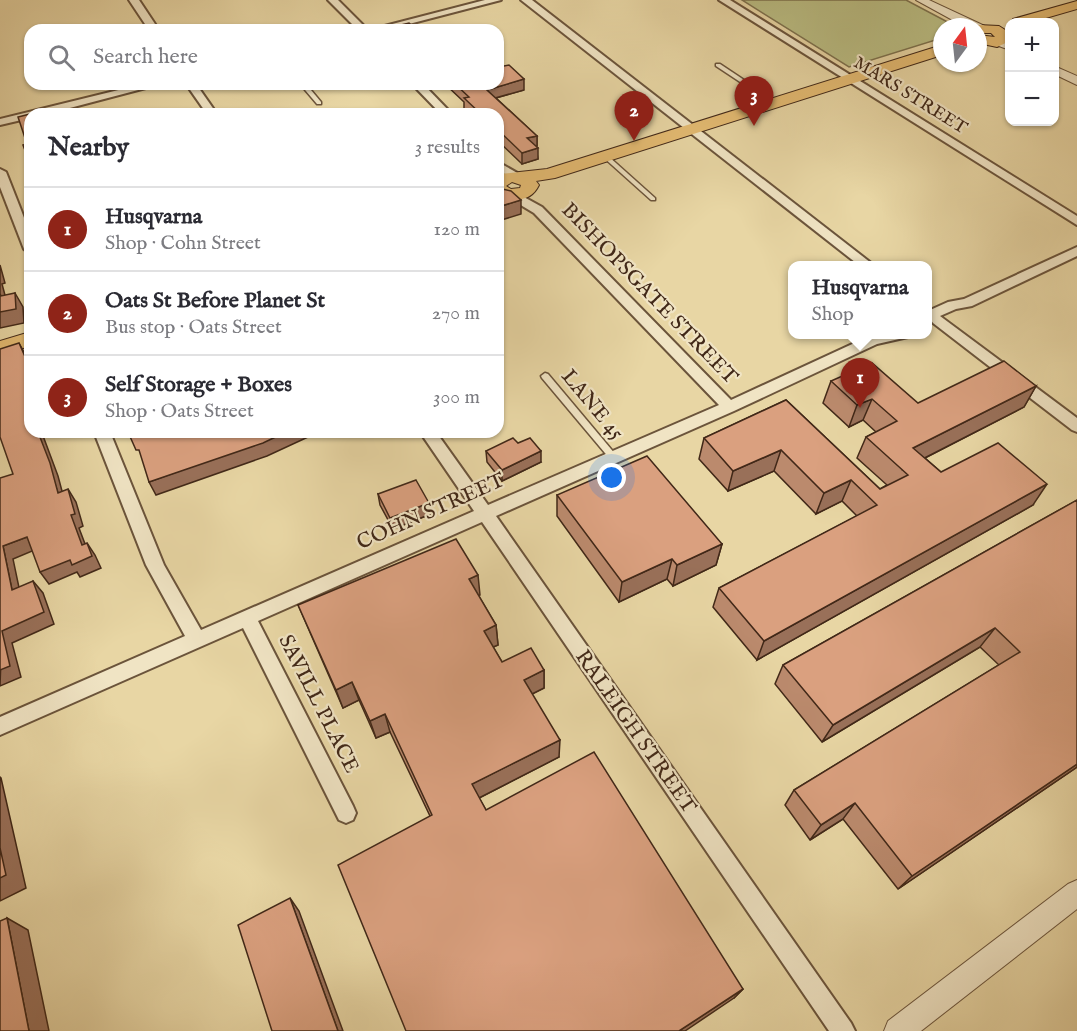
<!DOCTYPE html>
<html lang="en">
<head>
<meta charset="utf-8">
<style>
  body { margin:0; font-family:"IM FELL English",serif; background:#f2f2f3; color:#2b2b33 }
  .controls { position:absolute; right:18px; top:18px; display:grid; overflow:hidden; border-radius:12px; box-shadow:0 2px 4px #0004 }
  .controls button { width:54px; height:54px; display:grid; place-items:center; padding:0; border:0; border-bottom:2px solid #e1e1e2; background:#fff; color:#2b2b33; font:30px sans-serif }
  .compass { position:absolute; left:933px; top:18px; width:54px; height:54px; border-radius:50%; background:#fff; box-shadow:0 2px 4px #0004; rotate:15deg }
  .you { position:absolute; left:612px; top:478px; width:21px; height:21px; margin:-15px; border:4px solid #fff; border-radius:50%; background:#1a73e8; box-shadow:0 0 0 9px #1a73e833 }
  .badge { display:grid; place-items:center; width:39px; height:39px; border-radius:50%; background:#8f2418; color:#fff; font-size:20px; font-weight:700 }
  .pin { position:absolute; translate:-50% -50px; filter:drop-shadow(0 2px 3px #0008) }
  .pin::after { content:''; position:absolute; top:32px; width:21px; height:18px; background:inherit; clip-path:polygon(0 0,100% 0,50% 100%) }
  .popup { position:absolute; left:788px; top:261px; width:144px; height:78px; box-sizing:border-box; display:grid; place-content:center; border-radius:12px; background:#fff; filter:drop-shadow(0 2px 4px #0005); font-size:20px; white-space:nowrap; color:#7c7c81 }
  .popup b { font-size:22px; color:#2b2b33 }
  .popup::after { content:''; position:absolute; left:50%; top:100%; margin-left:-12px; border:12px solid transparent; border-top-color:#fff }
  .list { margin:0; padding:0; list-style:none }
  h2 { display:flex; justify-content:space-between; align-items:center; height:78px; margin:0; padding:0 24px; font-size:26px }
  h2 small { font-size:20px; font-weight:400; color:#7c7c81 }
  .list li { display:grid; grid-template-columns:39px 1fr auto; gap:18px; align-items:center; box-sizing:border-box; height:84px; padding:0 24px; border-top:2px solid #e1e1e2 }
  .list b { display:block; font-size:22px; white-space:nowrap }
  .list p { margin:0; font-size:20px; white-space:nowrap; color:#7c7c81 }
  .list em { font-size:20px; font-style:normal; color:#7c7c81 }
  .icon { flex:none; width:33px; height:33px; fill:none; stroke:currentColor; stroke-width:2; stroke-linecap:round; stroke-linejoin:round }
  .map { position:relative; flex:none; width:1077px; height:1031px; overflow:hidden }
  .search { position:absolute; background:#fff; box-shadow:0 2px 4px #0004; left:24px; top:24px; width:480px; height:66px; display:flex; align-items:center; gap:15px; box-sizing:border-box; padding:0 21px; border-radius:18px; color:#7c7c81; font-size:22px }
  .panel { position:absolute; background:#fff; box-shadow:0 2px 4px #0004; left:24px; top:108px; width:480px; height:330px; border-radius:18px }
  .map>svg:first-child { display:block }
  .green { fill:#babd83; stroke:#7e724e; stroke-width:1.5 }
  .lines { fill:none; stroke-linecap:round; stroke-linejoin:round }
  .service-casing { stroke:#6b543b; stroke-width:3 }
  .minor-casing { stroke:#6b543b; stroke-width:4 }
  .tertiary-casing { stroke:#6b543b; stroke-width:2 }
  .primary-casing { stroke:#412818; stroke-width:2 }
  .service { fill:#f0e4c4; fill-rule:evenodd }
  .minor { fill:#f0e4c4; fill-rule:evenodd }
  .tertiary { fill:#f0e4c4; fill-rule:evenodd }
  .primary { fill:#e4bb72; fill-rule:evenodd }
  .wall { fill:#bb8a6d; stroke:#412818; stroke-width:1.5 }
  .shaded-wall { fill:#997059; stroke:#412818; stroke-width:1.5 }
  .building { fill:#daa07f; stroke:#412818; stroke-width:1.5 }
  .labels { text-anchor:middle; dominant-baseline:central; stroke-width:4.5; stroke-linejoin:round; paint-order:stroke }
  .far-street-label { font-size:18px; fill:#412818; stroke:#f0e4c4 }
  .street-label { font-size:21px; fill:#412818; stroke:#f0e4c4 }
</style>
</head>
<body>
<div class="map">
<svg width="1077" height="1031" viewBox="0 0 1077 1031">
  <rect width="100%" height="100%" fill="#e8d6a4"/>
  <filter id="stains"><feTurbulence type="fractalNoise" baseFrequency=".00333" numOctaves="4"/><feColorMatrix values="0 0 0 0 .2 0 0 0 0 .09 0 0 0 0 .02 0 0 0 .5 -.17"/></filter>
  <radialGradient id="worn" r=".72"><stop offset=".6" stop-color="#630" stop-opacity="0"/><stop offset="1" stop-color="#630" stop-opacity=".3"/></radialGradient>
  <polygon class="green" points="742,0 906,0 957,27 942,27 942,38 849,67"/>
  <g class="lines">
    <defs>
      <g id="service">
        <polygon points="716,64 720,64 777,102 772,103 716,66"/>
        <polygon points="300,84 306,84 321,102 321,104 317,104"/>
        <polygon points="603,155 607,155 655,198 655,200 651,200 603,157"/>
        <polygon points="545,373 548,374 616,455 617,457 616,459 610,459 542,378 541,376"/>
      </g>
      <g id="minor">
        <polygon points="129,0 139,0 159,30 149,30"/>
        <polygon points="328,0 338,0 363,25 363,29 357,29"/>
        <polygon points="485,0 501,0 386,30 373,29"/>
        <polygon points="521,0 532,0 875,266 860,266"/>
        <polygon points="719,0 730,0 1077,216 1077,225"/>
        <polygon points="143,84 161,84 47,114 30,114 30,118 0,125 0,119"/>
        <polygon points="186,84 196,84 217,114 207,114"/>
        <polygon points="412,84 423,84 452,114 441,114"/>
        <polygon points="498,162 521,175 521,179 513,179 498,170"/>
        <polygon points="0,169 6,172 30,233 30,253 24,249 0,187"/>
        <polygon points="513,191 542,207 731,400 874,334 910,334 908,337 877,344 734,411 496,516 851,1023 855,1031 829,1031 482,522 258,621 353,806 356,813 353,820 346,823 339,820 243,628 0,735 0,717 185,636 146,565 94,432 110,432 164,565 201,630 474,511 420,432 436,432 488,505 719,405 534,213 509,198 507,195"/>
        <polygon points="1077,247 1077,256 972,306 956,309 940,316 1077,418 1077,432 1072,430 933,323 931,320 928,320 928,311 948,302 964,299"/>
      </g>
      <g id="tertiary">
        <polygon points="916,0 929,0 989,28 983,31 978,30 978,27 958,23"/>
        <polygon points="997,39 1010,43 1010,50 993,44 993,40"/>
        <polygon points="1054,66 1077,76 1077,85 1054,74"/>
        <polygon points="1077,880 1077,909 921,1031 884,1031 888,1021 1068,884"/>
      </g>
      <g id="primary">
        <polygon points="1077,1 1077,9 1032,22 1011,22 1013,19"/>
        <polygon points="978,25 999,26 1010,33 1010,41 997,47 978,43 978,35 995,37 991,33 978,33 978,27 972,27"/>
        <path d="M942,45V55L555,178L536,181L539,185C531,202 514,202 498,197L500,174L547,169ZM512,182L521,185L520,188L511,189L506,186Z"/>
        <polygon points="30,332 30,346 0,355 0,341"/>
      </g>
    </defs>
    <use href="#service" class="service-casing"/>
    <use href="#minor" class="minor-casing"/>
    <use href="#tertiary" class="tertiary-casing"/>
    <use href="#primary" class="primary-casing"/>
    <use href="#service" class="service"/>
    <use href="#minor" class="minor"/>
    <use href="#tertiary" class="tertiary"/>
    <use href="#primary" class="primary"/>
  </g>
  <g class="wall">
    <polygon points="445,84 498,84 524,90 496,98 537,136 537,146 536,147 538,159 522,164 498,141 498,114 470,114 464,109 464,102"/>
    <polygon points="831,381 918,403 1036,386 1024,407 925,458 941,472 1033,505 757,660 713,607 719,588 857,516 842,501 816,514 774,471 728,491 699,459 704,438 786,400 880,489 887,485 857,458 866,437 876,432 863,420 849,427 823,403"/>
    <polygon points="518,443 541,462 502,481 487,462 486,451"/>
    <polygon points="378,494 431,514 393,529 380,505"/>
    <polygon points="557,495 722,544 716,565 673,586 667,579 619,602 557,516"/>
    <polygon points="1077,500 1077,767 898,889 843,819 810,840 785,805 794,790 999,665 980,647 822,742 775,684 783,665"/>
    <polygon points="478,595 496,625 498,645 493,647 502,662 544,670 544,688 532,694 559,757 479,798 486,810 743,989 734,998 430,816 390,732 376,738 359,700 343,708 298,605 480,595"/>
  </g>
  <g class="shaded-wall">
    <polygon points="524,79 524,90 488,100 487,90"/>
    <polygon points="537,136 537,146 527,149 527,138"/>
    <polygon points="538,148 538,159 522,164 522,153"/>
    <polygon points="521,200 521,214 498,221 498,207"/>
    <polygon points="0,265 5,283 2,284 9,310 0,294"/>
    <polygon points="15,293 23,307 24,323 0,328 0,312"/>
    <polygon points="19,343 30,363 30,368"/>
    <polygon points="1036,386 1024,407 903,469 913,448"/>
    <polygon points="872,399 863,420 849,427 857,405"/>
    <polygon points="38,432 44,432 42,433 58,476 66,506 58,493"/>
    <polygon points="286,432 323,432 308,437 267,456 156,495 149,482"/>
    <polygon points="781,450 774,471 728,491 733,471"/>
    <polygon points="541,451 541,462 502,481 502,470"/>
    <polygon points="851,480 842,501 816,514 824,493"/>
    <polygon points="1047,484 1033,505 757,660 764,641"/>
    <polygon points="68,489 76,502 83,526 79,528 90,557 87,543 95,555 101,568 80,577 77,572 49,584 40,572 71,515"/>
    <polygon points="429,503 431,514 393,529 390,518"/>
    <polygon points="27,537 37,549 13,559 22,602 12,590 3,546"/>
    <polygon points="722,544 716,565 673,586 677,565"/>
    <polygon points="672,559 667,579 619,602 622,582"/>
    <polygon points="478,575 480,595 471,599 469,579"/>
    <polygon points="33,581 43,593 54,624 12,643 21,677 0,686 2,631"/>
    <polygon points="496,625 498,645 486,650 484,631"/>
    <polygon points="995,628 980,647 822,742 833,725"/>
    <polygon points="544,670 544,688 524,698 524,680"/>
    <polygon points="352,682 359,700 343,708 336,690"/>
    <polygon points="385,714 390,732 376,738 370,721"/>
    <polygon points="560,740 559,757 475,800 472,784"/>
    <polygon points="1077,764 1077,767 898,889 912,876"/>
    <polygon points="0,777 1,778 26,888 0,901"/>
    <polygon points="855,803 843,819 810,840 821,825"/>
    <polygon points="290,898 299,911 343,1031 338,1031"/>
    <polygon points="7,918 28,930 49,1031 29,1031"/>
    <polygon points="743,989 734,998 685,1031 679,1031"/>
  </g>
  <g class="building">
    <polygon points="409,23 417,30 396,30 393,27"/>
    <polygon points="498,64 504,66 509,65 524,79 487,90 537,136 527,138 538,148 522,153 498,130 498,114 481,114 464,98 469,97 455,84 498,84"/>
    <polygon points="30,114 30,179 26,162 29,161 23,145 27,144 18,117"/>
    <polygon points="498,188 511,191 521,200 498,207"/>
    <polygon points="15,293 16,309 0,312 0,294 1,296"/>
    <polygon points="19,343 30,368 30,432 38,432 50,463 58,493 68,489 75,514 71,515 82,545 87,543 92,556 72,565 70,560 40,572 27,537 3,546 12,590 33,581 44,612 2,631 10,666 0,670 0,478 13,474 0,437 0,349"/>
    <polygon points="1004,361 1036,386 913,448 941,472 998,443 1047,484 764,641 719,588 877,505 851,480 824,493 781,450 733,471 704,438 786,400 880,489 908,475 866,437 897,421 872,399 857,405 831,381 872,363 918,403"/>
    <polygon points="128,432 286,432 263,443 149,482 139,450 136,450"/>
    <polygon points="513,438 518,443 530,438 541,451 502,470 486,451"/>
    <polygon points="647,456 722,544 677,565 672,559 622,582 557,495"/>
    <polygon points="416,480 429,503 390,518 378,494"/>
    <polygon points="1077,500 1077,764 912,876 855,803 821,825 794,790 1020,652 995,628 833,725 783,665"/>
    <polygon points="456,539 478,575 469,579 496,625 484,631 502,662 531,648 544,670 524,680 560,740 472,784 486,810 594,752 743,989 679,1031 406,1031 338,865 432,815 385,714 370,721 352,682 336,690 298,605"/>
    <polygon points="0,848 6,875 0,878"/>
    <polygon points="290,898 338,1031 272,1031 238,925"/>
    <polygon points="7,918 29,1031 0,1031 0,921"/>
  </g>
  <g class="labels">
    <g class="far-street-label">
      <text transform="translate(910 96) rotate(32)">MARS STREET</text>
    </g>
    <g class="street-label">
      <text transform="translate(649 294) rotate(46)">BISHOPSGATE STREET</text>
      <text transform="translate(592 405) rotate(50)">LANE 45</text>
      <text transform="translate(431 512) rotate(-24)">COHN STREET</text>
      <text transform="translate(318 704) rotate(63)">SAVILL PLACE</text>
      <text transform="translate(635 732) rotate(55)">RALEIGH STREET</text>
    </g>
  </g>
  <rect width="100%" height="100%" filter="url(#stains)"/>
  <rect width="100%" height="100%" fill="url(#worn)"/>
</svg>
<div class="controls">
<button>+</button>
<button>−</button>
</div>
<svg class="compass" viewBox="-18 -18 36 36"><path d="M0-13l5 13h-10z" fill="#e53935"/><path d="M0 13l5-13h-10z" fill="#7c7c81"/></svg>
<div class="you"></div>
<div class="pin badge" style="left:860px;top:408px">1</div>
<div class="popup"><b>Husqvarna</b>Shop</div>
<div class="pin badge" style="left:634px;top:141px">2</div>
<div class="pin badge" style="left:754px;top:126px">3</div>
<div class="search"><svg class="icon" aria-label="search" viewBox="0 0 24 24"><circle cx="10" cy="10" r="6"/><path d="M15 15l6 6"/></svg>Search here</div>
<section class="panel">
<h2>Nearby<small>3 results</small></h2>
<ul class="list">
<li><span class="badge">1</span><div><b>Husqvarna</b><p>Shop · Cohn Street</p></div><em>120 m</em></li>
<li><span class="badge">2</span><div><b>Oats St Before Planet St</b><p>Bus stop · Oats Street</p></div><em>270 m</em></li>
<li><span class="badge">3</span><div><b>Self Storage + Boxes</b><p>Shop · Oats Street</p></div><em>300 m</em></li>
</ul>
</section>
</div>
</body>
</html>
